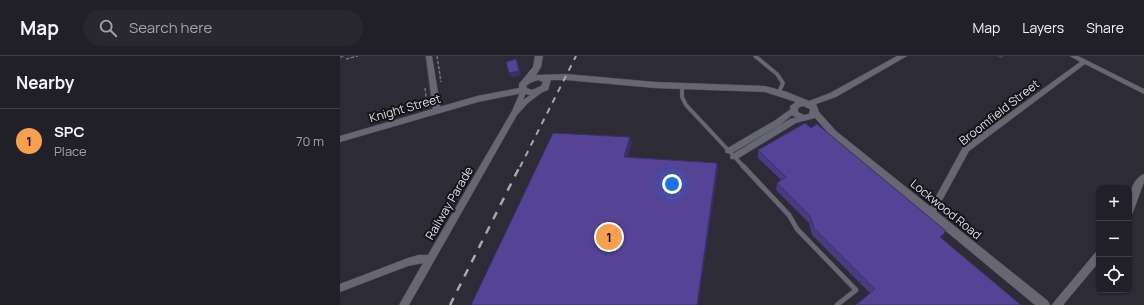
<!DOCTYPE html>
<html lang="en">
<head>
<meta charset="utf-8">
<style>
  body { margin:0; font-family:Manrope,sans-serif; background:#292830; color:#f1f3f6 }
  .controls { position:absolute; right:12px; bottom:12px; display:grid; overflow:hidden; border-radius:8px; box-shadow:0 1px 3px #0004 }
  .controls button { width:36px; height:36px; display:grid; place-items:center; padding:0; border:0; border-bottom:1px solid #3e3e45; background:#212028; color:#f1f3f6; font:20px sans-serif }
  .you { position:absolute; left:332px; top:128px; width:14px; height:14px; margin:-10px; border:3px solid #fff; border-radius:50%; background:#1a73e8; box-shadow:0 0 0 6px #1a73e833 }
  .badge { display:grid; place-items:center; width:26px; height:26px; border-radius:50%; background:#f8a04b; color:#111; font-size:13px; font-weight:700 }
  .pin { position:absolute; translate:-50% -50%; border:2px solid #fff; box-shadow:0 1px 4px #0006 }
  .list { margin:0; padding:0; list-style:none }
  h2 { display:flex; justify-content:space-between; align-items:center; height:52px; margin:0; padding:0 16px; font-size:17px }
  h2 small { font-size:13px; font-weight:400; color:#a2a3a8 }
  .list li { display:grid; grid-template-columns:26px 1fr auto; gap:12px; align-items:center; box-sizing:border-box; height:64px; padding:0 16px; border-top:1px solid #3e3e45 }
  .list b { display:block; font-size:15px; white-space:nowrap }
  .list p { margin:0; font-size:13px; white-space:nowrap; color:#a2a3a8 }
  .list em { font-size:13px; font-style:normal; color:#a2a3a8 }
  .icon { flex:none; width:22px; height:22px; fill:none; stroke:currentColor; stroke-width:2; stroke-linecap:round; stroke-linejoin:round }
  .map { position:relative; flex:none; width:804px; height:249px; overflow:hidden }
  header { display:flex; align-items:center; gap:24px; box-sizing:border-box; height:56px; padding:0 20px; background:#212028; border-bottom:1px solid #3e3e45 }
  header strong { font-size:19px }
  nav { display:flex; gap:22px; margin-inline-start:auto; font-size:14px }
  .search { width:280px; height:36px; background:#292830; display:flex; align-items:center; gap:10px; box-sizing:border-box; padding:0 14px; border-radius:22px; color:#a2a3a8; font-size:15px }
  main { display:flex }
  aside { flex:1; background:#212028 }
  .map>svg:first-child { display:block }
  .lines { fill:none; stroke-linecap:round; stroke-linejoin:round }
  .service-far1-casing { stroke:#494851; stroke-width:4.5 }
  .service-casing { stroke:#494851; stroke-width:5.5 }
  .minor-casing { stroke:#494851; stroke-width:1 }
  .tertiary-casing { stroke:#494851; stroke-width:1 }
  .path { stroke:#73727c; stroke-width:1.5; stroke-dasharray:3.5 1.5; stroke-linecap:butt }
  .service-far1 { stroke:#676673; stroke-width:3.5 }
  .service { stroke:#676673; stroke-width:4.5 }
  .minor { fill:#676673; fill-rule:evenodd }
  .tertiary { fill:#676673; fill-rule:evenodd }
  .rail-far1 { stroke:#a8a7b0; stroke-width:2; stroke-dasharray:6 6; stroke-linecap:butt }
  .rail { stroke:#a8a7b0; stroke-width:2.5; stroke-dasharray:8 8; stroke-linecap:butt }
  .wall { fill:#493a81 }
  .shaded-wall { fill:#3c2f69 }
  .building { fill:#554396; stroke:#3c2f69 }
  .labels { text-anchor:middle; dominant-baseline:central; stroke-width:4; stroke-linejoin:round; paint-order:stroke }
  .street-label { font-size:12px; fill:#dfdee6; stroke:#141419 }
</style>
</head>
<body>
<header>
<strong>Map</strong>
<div class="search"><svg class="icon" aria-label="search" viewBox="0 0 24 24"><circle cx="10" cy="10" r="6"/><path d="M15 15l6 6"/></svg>Search here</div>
<nav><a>Map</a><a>Layers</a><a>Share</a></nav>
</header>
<main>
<aside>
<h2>Nearby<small></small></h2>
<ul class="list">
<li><span class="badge">1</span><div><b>SPC</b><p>Place</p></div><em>70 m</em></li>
</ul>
</aside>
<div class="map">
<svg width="804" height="249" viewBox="0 0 804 249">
  <rect width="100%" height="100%" fill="#2c2b36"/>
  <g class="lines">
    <defs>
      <g id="service-far1">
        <polyline points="415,0 437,18 443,27 439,36"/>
        <polyline points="342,31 342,41 346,49 404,111"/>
      </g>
      <polyline id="service" points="403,110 449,159 457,173 516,234 497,249"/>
      <g id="minor">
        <polygon points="0,0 4,0 1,2"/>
        <polygon points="86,0 92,0 101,55 97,57 93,55"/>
        <polygon points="730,0 738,0 804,33 804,38 745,8 629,95 594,159 591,161 588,159 587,157 588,155 623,91 740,6"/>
        <polygon points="182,32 186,32 187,34 183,44 200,32 204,32 205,34 188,47 177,59 69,249 59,249 83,207 68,210 0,236 0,228 68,202 79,199 88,199 172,55"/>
        <polygon points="451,53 455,53 457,55 440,69 392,97 386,97 385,95 386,93 434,65"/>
        <polygon points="463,60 466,60 467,62 466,64 456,67 397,103 391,103 390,101 391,99 450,63"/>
        <path d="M804,118V126L793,156L792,158L789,160C789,146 789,124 804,118Z"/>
        <polygon points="759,195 759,206 723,249 712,249 714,246 756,196"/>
      </g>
      <path id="tertiary" d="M195,0H203L201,11L196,19L226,18L315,26L425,30L447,36L469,45L490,37L557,0H567L496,41L476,48L479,56L496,75L708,245L710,249H695L490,79L475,62L463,65L451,59L450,50L456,46L425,36L315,32L226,24H211L208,34L192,40L183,37L138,46L0,86V80L137,40L179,32V28L193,11ZM198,24L203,26L201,30L192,34L187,32L186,30L190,27ZM463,50L470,53L469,58L464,59L458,56V52Z"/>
    </defs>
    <use href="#service-far1" class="service-far1-casing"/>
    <use href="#service" class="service-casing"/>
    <use href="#minor" class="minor-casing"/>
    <use href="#tertiary" class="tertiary-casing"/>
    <g class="path">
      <polyline points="97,0 101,26"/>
      <polyline points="6,3 18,0"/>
      <polyline points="85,32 87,50"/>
    </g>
    <use href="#service-far1" class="service-far1"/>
    <use href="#service" class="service"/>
    <use href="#minor" class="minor"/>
    <use href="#tertiary" class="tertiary"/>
    <polyline class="rail-far1" points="180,111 236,0"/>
    <polyline class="rail" points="110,249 180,110"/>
  </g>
  <g class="wall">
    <polygon points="657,0 664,0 661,2"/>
    <polygon points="471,72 606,175 530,237 472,179 469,167 436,134 437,127 441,124 418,102 418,94"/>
  </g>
  <g class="shaded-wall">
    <polygon points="176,3 178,8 181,19 172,22 169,17"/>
    <polygon points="290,81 292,87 286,107 284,101"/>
    <polygon points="377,107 378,113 358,249 357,249"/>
    <polygon points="606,175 602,182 600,181"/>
  </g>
  <g class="building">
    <polygon points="176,3 179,15 169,17 166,6"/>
    <polygon points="465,67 471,72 477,68 606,175 600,181 681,249 516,249 535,233 474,172 470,160 437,127 446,121 418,94"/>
    <polygon points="213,77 290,81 284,101 377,107 357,249 131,249"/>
  </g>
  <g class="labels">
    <g class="street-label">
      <text transform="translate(65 52) rotate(-16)">Knight Street</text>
      <text transform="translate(659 56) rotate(-38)">Broomfield Street</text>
      <text transform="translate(109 147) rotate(-60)">Railway Parade</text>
      <text transform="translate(606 153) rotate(39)">Lockwood Road</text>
    </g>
  </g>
</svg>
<div class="controls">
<button>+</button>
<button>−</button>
<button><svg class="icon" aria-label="locate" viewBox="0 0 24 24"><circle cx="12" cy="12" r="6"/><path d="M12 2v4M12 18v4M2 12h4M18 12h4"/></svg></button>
</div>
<div class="you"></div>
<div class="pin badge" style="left:269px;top:181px">1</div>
</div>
</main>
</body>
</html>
